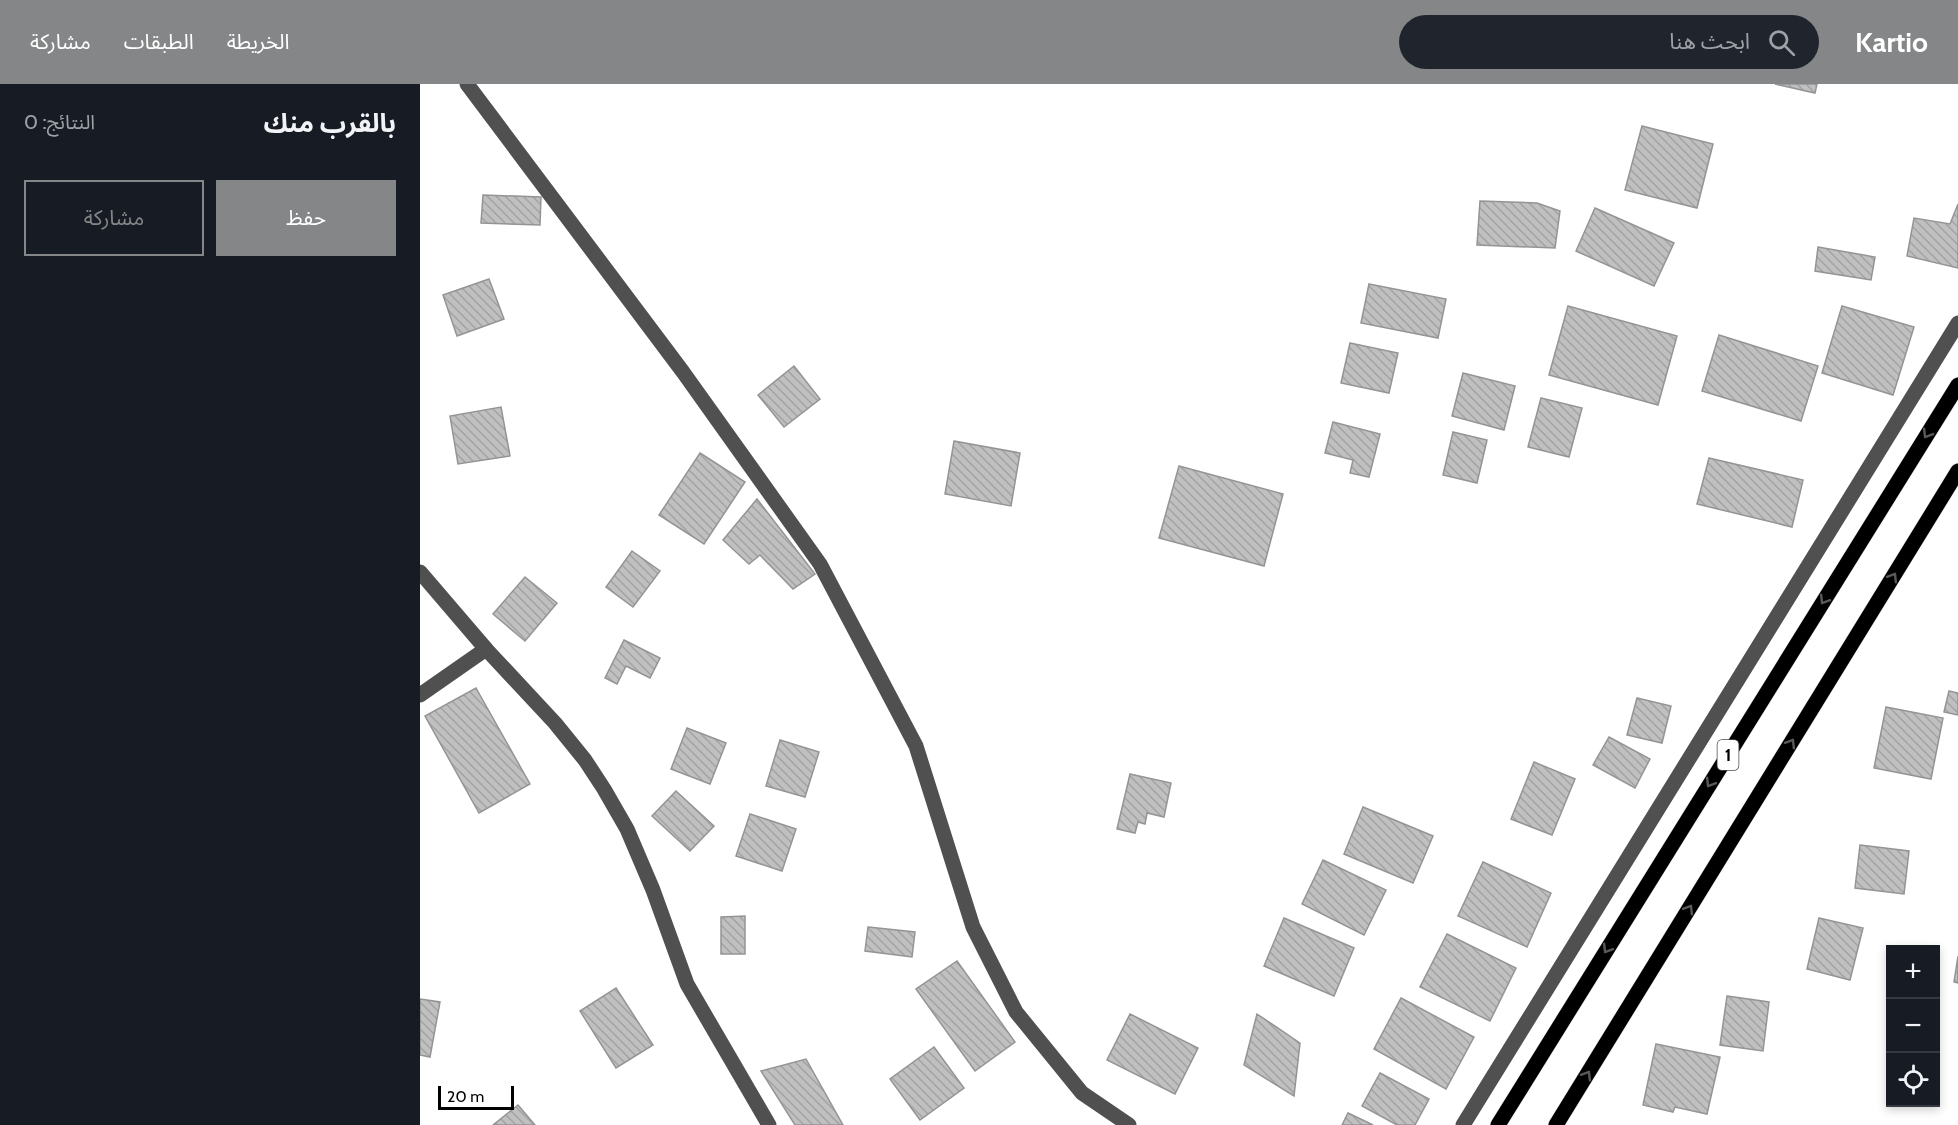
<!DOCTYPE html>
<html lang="ar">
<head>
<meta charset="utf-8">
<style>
  body { margin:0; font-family:Cabin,"Noto Sans Arabic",sans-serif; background:#20242c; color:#f1f3f6; direction:rtl }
  .controls { position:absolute; right:18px; bottom:18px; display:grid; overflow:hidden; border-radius:0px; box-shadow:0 3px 9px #0003 }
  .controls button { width:54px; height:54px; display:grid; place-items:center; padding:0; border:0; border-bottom:2px solid #363941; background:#171b24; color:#f1f3f6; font:30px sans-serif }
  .scale { position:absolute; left:18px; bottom:15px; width:76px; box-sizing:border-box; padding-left:6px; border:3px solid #000; border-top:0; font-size:16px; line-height:21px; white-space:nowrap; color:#000; -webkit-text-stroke:4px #fff; paint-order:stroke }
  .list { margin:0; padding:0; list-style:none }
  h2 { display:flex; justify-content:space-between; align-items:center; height:78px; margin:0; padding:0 24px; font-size:26px }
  h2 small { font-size:20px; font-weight:400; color:#9ea1a6 }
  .actions { display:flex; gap:12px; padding:18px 24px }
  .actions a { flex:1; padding:14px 0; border:2px solid #858687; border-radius:0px; text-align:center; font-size:21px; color:#858687 }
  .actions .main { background:#858687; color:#fff }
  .icon { flex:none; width:33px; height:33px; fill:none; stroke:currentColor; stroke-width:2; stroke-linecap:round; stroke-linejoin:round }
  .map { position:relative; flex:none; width:1538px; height:1041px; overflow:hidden; direction:ltr }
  header { display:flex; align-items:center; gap:36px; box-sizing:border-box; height:84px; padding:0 30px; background:#858687; color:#fff }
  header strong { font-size:28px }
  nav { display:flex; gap:33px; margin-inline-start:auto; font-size:21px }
  .search { width:420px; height:54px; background:#20242c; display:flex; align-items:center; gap:15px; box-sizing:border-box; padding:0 21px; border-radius:33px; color:#9ea1a6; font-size:22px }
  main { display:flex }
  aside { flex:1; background:#171b24 }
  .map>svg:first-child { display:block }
  .building { fill:url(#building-back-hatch); stroke:#949494; stroke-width:1.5 }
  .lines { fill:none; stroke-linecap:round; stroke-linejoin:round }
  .major-casing { stroke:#dbdbdb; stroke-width:16 }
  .minor { stroke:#505050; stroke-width:15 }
  .major { stroke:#000; stroke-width:15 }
  .oneway { stroke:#595959 }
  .labels { text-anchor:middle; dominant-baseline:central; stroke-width:4.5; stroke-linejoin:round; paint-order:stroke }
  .shield { fill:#fff; stroke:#4c4c4c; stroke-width:1.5 }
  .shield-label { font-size:18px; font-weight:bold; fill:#000 }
</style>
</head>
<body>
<header>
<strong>Kartio</strong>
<div class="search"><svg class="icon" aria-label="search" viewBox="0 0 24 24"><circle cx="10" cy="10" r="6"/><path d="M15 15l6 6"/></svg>ابحث هنا</div>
<nav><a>الخريطة</a><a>الطبقات</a><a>مشاركة</a></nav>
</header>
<main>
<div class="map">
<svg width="1538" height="1041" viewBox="0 0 1538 1041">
  <defs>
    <pattern id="building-back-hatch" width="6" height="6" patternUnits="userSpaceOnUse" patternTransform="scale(1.5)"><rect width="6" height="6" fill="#c0c0c0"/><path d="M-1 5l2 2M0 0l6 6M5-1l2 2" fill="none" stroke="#a3a3a3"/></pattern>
  </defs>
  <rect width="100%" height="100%" fill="#fff"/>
  <g class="building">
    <polygon points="1355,0 1397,0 1395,9"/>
    <polygon points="1222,42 1293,60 1277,124 1205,106"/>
    <polygon points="63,111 121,113 120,141 61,139"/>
    <polygon points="1060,117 1117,119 1140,127 1135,164 1057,161"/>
    <polygon points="1538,120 1538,184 1487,172 1494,134 1530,140"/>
    <polygon points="1175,124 1254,159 1234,202 1156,167"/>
    <polygon points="1398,163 1455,173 1451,196 1395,187"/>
    <polygon points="69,195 84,235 37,252 23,211"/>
    <polygon points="949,200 1026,215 1018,254 941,239"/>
    <polygon points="1148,222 1257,252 1238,321 1129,291"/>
    <polygon points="1422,222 1494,243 1473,311 1402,289"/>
    <polygon points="1299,251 1398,282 1381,337 1282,307"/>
    <polygon points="930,259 978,269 969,309 921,299"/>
    <polygon points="374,282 400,315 364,343 338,311"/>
    <polygon points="1043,289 1095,302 1084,346 1032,332"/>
    <polygon points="1121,314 1162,324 1149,373 1108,363"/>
    <polygon points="81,323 90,372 38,380 30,332"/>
    <polygon points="913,338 960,350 949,393 930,389 933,376 905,369"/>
    <polygon points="1033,348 1067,356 1057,399 1023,391"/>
    <polygon points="534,357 600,369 591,422 525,410"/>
    <polygon points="280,369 325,398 284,460 239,431"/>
    <polygon points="1289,374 1383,396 1372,443 1277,420"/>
    <polygon points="759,382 863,410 844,482 739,454"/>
    <polygon points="337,415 395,490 373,505 340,471 329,480 303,456"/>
    <polygon points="212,467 240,487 213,523 186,503"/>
    <polygon points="105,493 137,519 105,557 73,530"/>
    <polygon points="204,556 240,574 230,594 206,582 197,600 185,594"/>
    <polygon points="56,604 110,700 59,729 5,632"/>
    <polygon points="1529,607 1538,609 1538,631 1524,628"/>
    <polygon points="1217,614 1251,622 1242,659 1207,651"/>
    <polygon points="1466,623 1523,634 1511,695 1454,684"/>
    <polygon points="267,644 306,659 290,700 251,685"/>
    <polygon points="1189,653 1230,675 1215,704 1173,681"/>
    <polygon points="360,656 399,668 385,713 346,702"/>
    <polygon points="1114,678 1155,695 1132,751 1091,735"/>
    <polygon points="710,690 751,699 744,733 727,729 725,740 718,738 715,749 697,745"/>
    <polygon points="256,707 294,742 270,767 232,732"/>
    <polygon points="943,723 1013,752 993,799 924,770"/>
    <polygon points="330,730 376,745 362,787 316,772"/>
    <polygon points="1440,761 1489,767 1484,810 1435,804"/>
    <polygon points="903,776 966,806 944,851 882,820"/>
    <polygon points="1063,778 1131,809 1107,863 1038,832"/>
    <polygon points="325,832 325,870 301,870 301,833"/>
    <polygon points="864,834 934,864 914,912 844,882"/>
    <polygon points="1399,834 1443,844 1430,896 1387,885"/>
    <polygon points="448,843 495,848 492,873 445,867"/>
    <polygon points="1027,850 1096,884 1070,937 1000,903"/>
    <polygon points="1538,872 1538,899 1534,898"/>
    <polygon points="537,877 595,958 555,987 496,905"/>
    <polygon points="196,904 233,961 196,984 160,927"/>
    <polygon points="1307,912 1349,918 1343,967 1300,961"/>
    <polygon points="981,914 1054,953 1026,1005 954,965"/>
    <polygon points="0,915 20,918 10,973 0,971"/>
    <polygon points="710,930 778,964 755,1010 687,976"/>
    <polygon points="837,930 880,959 874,1012 824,981"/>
    <polygon points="1236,960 1300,973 1287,1030 1255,1023 1253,1028 1223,1021"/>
    <polygon points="514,963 544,1004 500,1036 470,995"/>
    <polygon points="386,975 423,1041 375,1041 341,987"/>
    <polygon points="960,989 1009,1015 995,1041 977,1041 942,1022"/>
    <polygon points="98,1021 115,1041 73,1041"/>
    <polygon points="928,1029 953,1041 922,1041"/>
  </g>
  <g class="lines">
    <defs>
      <g id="major">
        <polyline points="1078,1041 1538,301"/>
        <polyline points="1136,1041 1538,387"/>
      </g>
    </defs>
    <use href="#major" class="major-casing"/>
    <g class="minor">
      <polyline points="47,0 263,288 400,480 496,662 553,843 596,928 662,1009 709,1041"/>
      <polyline points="0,488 66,565 135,639 165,676 184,705 207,745 233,806 267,900 349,1041"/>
      <polyline points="0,611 66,565"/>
      <polyline points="1043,1041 1538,239"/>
    </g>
    <use href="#major" class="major"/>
  </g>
  <defs><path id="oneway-chevron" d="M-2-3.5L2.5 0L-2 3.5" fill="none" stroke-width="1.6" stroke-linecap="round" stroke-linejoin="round" transform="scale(1.5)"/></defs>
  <g class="oneway">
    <use href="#oneway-chevron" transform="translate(1507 350) rotate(122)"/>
    <use href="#oneway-chevron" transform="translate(1473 493) rotate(-58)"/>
    <use href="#oneway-chevron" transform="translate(1404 516) rotate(122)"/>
    <use href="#oneway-chevron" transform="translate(1371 659) rotate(-58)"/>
    <use href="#oneway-chevron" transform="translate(1290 699) rotate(122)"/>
    <use href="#oneway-chevron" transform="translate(1269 825) rotate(-58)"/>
    <use href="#oneway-chevron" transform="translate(1187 865) rotate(122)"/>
    <use href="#oneway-chevron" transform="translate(1167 991) rotate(-58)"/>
  </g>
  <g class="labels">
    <rect class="shield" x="1297.5" y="656" width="21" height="30" rx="4.5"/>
    <g class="shield-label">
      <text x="1308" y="671">1</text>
    </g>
  </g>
</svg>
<div class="controls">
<button>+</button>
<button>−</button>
<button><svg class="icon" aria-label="locate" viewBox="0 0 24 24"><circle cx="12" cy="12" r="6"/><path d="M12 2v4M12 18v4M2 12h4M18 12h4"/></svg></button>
</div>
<div class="scale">20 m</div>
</div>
<aside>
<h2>بالقرب منك<small>النتائج: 0</small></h2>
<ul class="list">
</ul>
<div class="actions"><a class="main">حفظ</a><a>مشاركة</a></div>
</aside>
</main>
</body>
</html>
